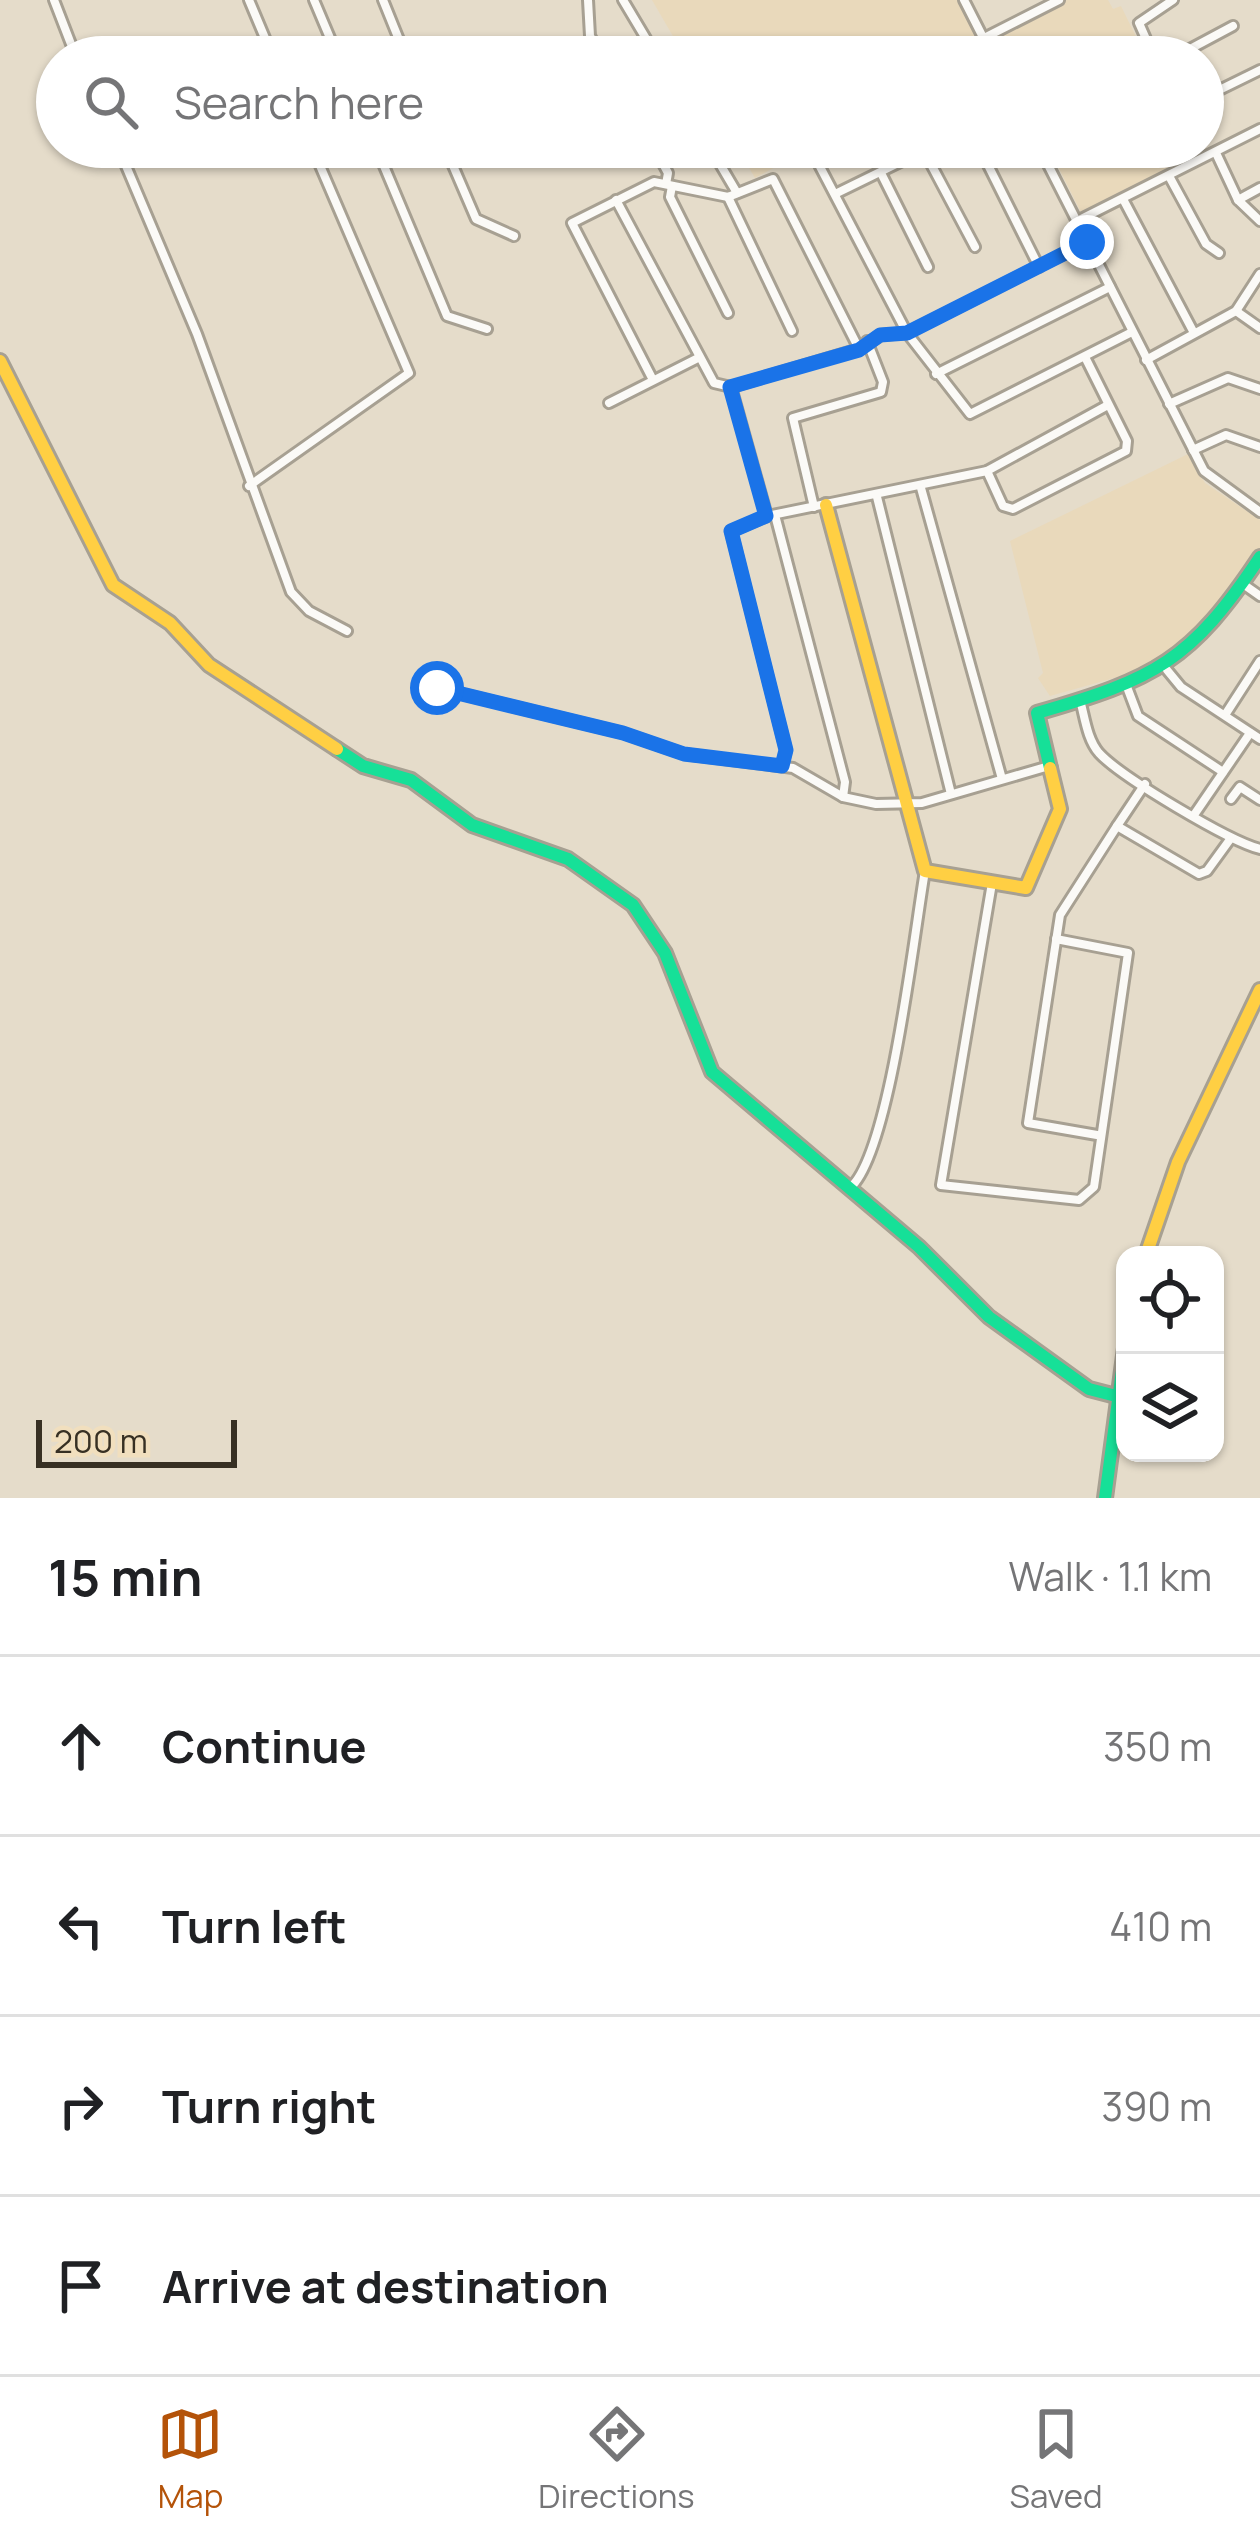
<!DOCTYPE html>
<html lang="en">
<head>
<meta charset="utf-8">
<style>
  body { margin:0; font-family:Manrope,sans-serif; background:#f2f2f2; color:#202124 }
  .controls { position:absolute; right:36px; bottom:36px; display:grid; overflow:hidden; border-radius:24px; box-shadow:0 3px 9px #0004 }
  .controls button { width:108px; height:108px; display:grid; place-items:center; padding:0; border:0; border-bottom:3px solid #e0e0e0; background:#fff; color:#202124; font:60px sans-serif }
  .scale { position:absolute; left:36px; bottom:30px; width:201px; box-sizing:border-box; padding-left:12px; border:6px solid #373023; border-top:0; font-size:33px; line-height:42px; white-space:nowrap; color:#373023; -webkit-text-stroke:9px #f1dfbe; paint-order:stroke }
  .stop { position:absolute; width:36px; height:36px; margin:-27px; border:9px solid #1a73e8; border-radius:50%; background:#fff }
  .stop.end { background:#1a73e8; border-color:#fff; box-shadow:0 3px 12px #0008 }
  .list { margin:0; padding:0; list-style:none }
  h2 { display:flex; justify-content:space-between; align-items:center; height:156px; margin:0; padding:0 48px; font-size:51px }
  h2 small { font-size:39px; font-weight:400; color:#757577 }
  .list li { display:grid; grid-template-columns:78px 1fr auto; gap:36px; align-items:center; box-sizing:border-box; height:180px; padding:0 48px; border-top:3px solid #e0e0e0 }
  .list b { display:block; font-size:45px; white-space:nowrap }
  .list em { font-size:39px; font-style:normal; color:#757577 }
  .icon { flex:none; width:66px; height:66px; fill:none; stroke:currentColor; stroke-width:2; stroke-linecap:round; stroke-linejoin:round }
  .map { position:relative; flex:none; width:1260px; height:1498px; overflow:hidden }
  .search { position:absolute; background:#fff; box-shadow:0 3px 9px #0004; left:36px; right:36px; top:36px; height:132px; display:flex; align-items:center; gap:30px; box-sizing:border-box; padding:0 42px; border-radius:66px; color:#757577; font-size:45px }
  .sheet { height:876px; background:#fff }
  nav { display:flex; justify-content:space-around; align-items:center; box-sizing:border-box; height:168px; border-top:3px solid #e0e0e0; background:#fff; font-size:33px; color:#757577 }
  nav a { display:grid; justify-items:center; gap:6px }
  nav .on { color:#b45309 }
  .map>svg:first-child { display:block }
  .built { fill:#e9d9bb }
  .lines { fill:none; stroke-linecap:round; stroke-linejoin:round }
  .street-casing { stroke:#a7a092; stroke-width:14 }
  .fast-casing { stroke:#a7a092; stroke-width:18 }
  .slow-casing { stroke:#a7a092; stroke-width:18 }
  .street { stroke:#fbfaf7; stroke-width:8 }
  .fast { stroke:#16e098; stroke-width:12 }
  .slow { stroke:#ffcf43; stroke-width:12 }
  .route { stroke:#1a73e8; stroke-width:15 }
</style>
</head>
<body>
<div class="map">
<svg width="1260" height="1498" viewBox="0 0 1260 1498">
  <rect width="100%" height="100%" fill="#e5dcca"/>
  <g class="built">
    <polygon points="652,0 966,0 996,57 685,57"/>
    <polygon points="1067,0 1108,0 1113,9 1121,6 1146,57 1003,57 993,38"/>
    <polygon points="737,147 811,147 755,178"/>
    <polygon points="1048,147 1191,147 1201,166 1087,224"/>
    <polygon points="1188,454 1205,483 1260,520 1260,548 1204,629 1150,668 1050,696 1038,678 1043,673 1010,541"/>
  </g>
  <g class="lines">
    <defs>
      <g id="street">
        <polyline points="54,0 76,57"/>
        <polyline points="249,0 273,57"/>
        <polyline points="314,0 338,57"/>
        <polyline points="383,0 406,57"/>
        <polyline points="588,0 590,36 602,57"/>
        <polyline points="623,0 657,57"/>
        <polyline points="964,0 993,57"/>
        <polyline points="984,38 1059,0"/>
        <polyline points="1154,57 1139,23 1173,0"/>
        <polyline points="1175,57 1233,26"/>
        <polyline points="1203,98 1260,70"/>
        <polyline points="118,147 197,334 291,592 309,611 347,631"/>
        <polyline points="376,147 447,316 487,329"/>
        <polyline points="445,147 476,219 514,236"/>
        <polyline points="654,147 668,173 666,184"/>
        <polyline points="710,147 737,193"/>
        <polyline points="823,147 817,161 907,333 1087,242"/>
        <polyline points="979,147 1039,267"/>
        <polyline points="1039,147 1204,471 1260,512"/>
        <polyline points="924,151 975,247"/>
        <polyline points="1216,153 1238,200 1260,221"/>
        <polyline points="881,173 928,267"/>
        <polyline points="1169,176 1206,244 1219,253"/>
        <polyline points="672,186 670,197 728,313"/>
        <polyline points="835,194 931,147"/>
        <polyline points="728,197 792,331"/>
        <polyline points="1123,199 1194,333"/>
        <polyline points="616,200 714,383 731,387 859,349"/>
        <polyline points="1238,200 1260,188"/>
        <polyline points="1077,221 1260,129"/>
        <polyline points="1236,311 1260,328"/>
        <polyline points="1146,360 1236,311 1260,274"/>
        <polyline points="936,374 1110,287"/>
        <polyline points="653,380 572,223 654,182 728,197 773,179 859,349 881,335 907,333 970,414 1132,332"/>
        <polyline points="731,387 767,516"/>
        <polyline points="609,403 698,358"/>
        <polyline points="1169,404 1228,378 1260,389"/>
        <polyline points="1193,450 1226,435 1260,447"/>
        <polyline points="987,471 1003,506 1013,509 1126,451 1127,441 1085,357"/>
        <polyline points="249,486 409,373 312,147"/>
        <polyline points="921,488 1002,779"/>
        <polyline points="877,497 951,794"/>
        <polyline points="814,507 793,418 881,392 883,382 867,341"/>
        <polyline points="775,515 845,782 843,797"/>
        <polyline points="1243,584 1260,596"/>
        <polyline points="1167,670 1181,687 1260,739"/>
        <polyline points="1127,687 1138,716 1223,772"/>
        <polyline points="437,688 623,733 684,754 793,768 843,797 876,804 922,803 1049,766"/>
        <path d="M1080,700C1085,718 1087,739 1099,753C1121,777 1229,841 1260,849"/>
        <polyline points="1225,715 1260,661"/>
        <polyline points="782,766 786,750 731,531 767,516 987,471 1108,405"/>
        <polyline points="1145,784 1117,826 1199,874 1207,871 1231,838"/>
        <polyline points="1231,799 1240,787 1260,800"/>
        <polyline points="1194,815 1250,733"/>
        <polyline points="992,883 941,1185 1079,1200 1094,1187 1128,953 1056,939"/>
        <polyline points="1097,1135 1028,1123 1060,915 1117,826"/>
        <path d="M850,1188C890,1154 914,934 925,871"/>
      </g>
      <g id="fast">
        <polyline points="337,749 363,766 411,780 472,825 568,859 633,905 665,953 712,1072 919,1247 989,1317 1089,1389 1116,1396"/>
        <path d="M1050,768L1037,713C1155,679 1191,661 1260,557"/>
        <polyline points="1105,1498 1125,1348"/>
      </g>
      <g id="slow">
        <polyline points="0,361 113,585 170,623 209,665 337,749"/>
        <polyline points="826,505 925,871 1026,888 1060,809 1050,768"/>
        <polyline points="1146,1255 1178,1162 1260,990"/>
      </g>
    </defs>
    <use href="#street" class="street-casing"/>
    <use href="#fast" class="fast-casing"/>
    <use href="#slow" class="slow-casing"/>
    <use href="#street" class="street"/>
    <use href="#fast" class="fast"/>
    <use href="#slow" class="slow"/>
  </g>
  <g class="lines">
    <polyline class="route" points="437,688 623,733 684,754 782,766 786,750 731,531 766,516 730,387 859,350 880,335 907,333 1087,242"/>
  </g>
</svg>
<div class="controls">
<button><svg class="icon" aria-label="locate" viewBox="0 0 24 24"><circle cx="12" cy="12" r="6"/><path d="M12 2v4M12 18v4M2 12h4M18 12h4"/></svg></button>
<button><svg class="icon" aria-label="layers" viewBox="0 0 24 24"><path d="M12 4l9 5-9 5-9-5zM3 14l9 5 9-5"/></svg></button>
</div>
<div class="scale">200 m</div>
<div class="stop" style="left:437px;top:688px"></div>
<div class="stop end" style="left:1087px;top:242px"></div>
<div class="search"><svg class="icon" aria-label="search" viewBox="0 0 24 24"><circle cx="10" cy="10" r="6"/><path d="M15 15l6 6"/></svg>Search here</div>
</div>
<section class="sheet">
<h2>15 min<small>Walk · 1.1 km</small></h2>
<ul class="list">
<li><svg class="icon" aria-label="ahead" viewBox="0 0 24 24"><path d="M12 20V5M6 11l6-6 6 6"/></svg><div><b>Continue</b></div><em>350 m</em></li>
<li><svg class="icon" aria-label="left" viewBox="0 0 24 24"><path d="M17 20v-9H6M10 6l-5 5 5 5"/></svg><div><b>Turn left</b></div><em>410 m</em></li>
<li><svg class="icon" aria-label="right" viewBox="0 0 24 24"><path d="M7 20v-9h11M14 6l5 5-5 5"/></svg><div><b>Turn right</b></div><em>390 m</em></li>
<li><svg class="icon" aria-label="arrive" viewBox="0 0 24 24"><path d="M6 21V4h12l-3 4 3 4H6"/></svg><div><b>Arrive at destination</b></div></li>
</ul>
</section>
<nav>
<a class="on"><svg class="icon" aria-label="map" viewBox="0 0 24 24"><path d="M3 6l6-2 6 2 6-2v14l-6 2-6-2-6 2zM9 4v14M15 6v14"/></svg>Map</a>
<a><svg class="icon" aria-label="directions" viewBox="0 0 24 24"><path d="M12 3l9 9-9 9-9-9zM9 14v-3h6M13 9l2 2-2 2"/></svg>Directions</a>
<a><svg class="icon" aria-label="saved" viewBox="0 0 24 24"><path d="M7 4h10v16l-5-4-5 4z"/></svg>Saved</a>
</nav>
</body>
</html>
